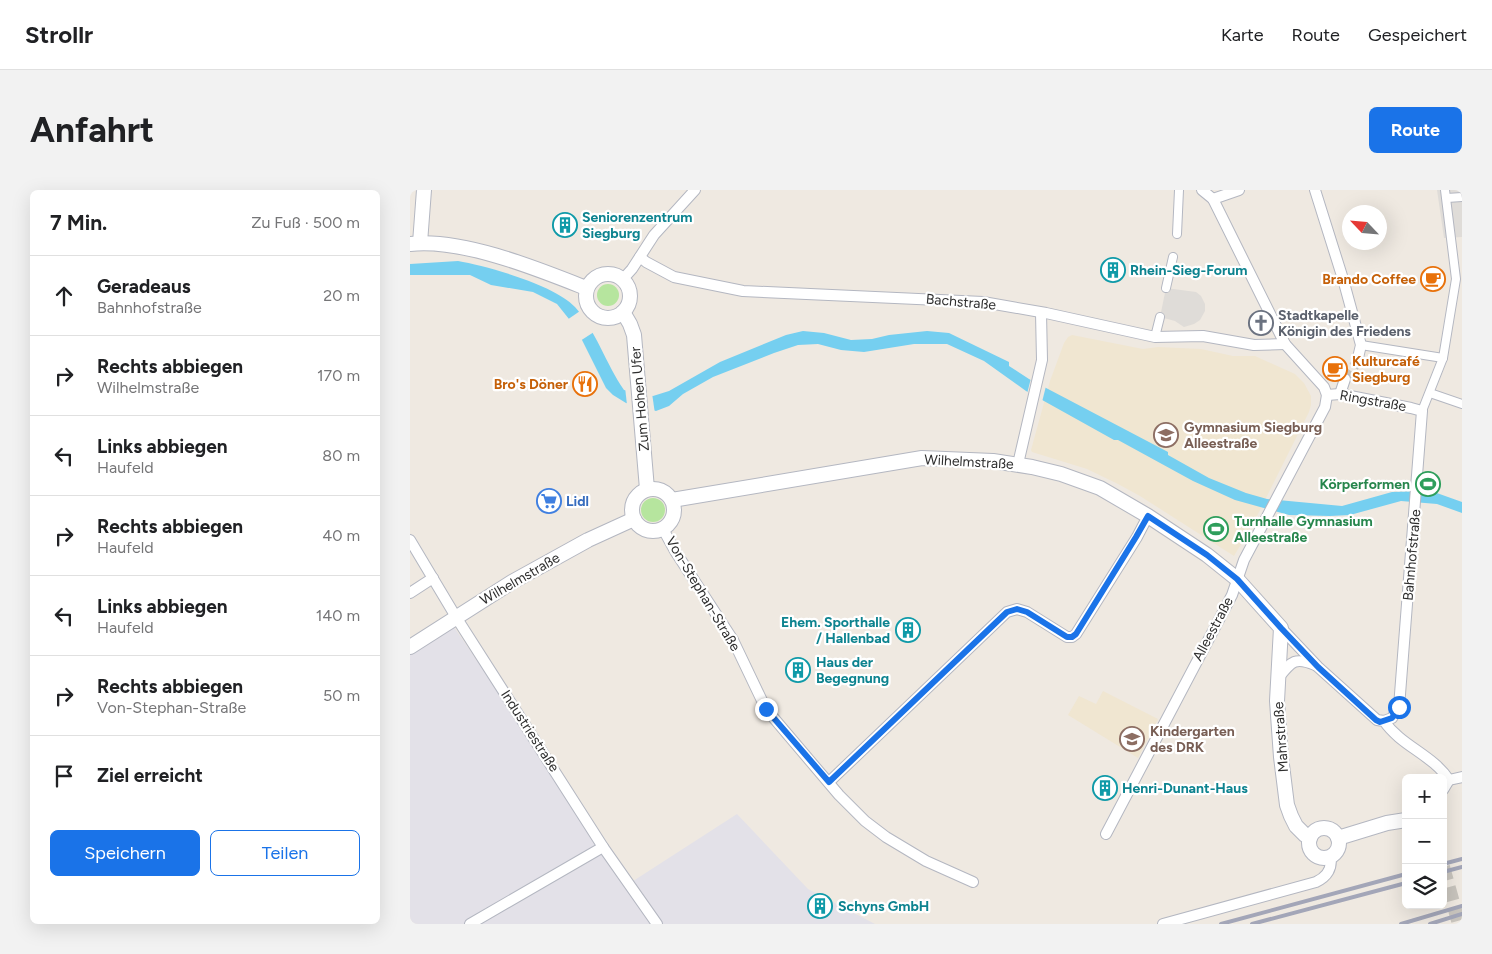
<!DOCTYPE html>
<html lang="de">
<head>
<meta charset="utf-8">
<style>
  body { margin:0; font-family:Figtree,sans-serif; background:#f2f2f2; color:#202124 }
  .controls { position:absolute; right:15px; bottom:15px; display:grid; overflow:hidden; border-radius:8px; box-shadow:0 5px 20px #0002 }
  .controls button { width:45px; height:45px; display:grid; place-items:center; padding:0; border:0; border-bottom:1px solid #e0e0e0; background:#fff; color:#202124; font:25px sans-serif }
  .compass { position:absolute; left:932px; top:15px; width:45px; height:45px; border-radius:50%; background:#fff; box-shadow:0 5px 20px #0002; rotate:296deg }
  .stop { position:absolute; width:15px; height:15px; margin:-11px; border:4px solid #1a73e8; border-radius:50%; background:#fff }
  .stop.end { background:#1a73e8; border-color:#fff; box-shadow:0 1px 5px #0008 }
  .list { margin:0; padding:0; list-style:none }
  h2 { display:flex; justify-content:space-between; align-items:center; height:65px; margin:0; padding:0 20px; font-size:21px }
  h2 small { font-size:16px; font-weight:400; color:#757577 }
  .list li { display:grid; grid-template-columns:32px 1fr auto; gap:15px; align-items:center; box-sizing:border-box; height:80px; padding:0 20px; border-top:1px solid #e0e0e0 }
  .list b { display:block; font-size:19px; white-space:nowrap }
  .list p { margin:0; font-size:16px; white-space:nowrap; color:#757577 }
  .list em { font-size:16px; font-style:normal; color:#757577 }
  .actions { display:flex; gap:10px; padding:15px 20px }
  .actions a { flex:1; padding:11px 0; border:1px solid #1a73e8; border-radius:8px; text-align:center; font-size:18px; color:#1a73e8 }
  .actions .main { background:#1a73e8; color:#fff }
  .icon { flex:none; width:28px; height:28px; fill:none; stroke:currentColor; stroke-width:2; stroke-linecap:round; stroke-linejoin:round }
  .map { position:relative; flex:none; width:1052px; height:734px; overflow:hidden; border-radius:8px }
  header { display:flex; align-items:center; gap:30px; box-sizing:border-box; height:70px; padding:0 25px; background:#fff; border-bottom:1px solid #e0e0e0 }
  header strong { font-size:24px }
  nav { display:flex; gap:28px; margin-inline-start:auto; font-size:18px }
  .intro { display:flex; align-items:center; justify-content:space-between; box-sizing:border-box; height:120px; padding:0 30px }
  h1 { margin:0; font-size:35px }
  .button { padding:12px 22px; border-radius:8px; background:#1a73e8; color:#fff; font-size:18px; font-weight:700 }
  main { display:flex; gap:30px; padding:0 30px }
  aside { flex:1; background:#fff; border-radius:8px; box-shadow:0 5px 20px #0002 }
  .map>svg:first-child { display:block }
  .industrial { fill:#e3e1e8 }
  .education { fill:#f0e6d1 }
  .green { fill:#b6e59e }
  .plaza { fill:#dfdcd8 }
  .water { fill:#75cff0 }
  .pier { fill:#efe9e1 }
  .lines { fill:none; stroke-linecap:round; stroke-linejoin:round }
  .minor-tunnel { stroke:#c8c4bd; stroke-width:10; stroke-dasharray:10 5; stroke-linecap:butt }
  .secondary-tunnel { stroke:#c8c4bd; stroke-width:14; stroke-dasharray:14 7; stroke-linecap:butt }
  .pedestrian-casing { stroke:#b4b7c1; stroke-width:10 }
  .minor-casing { stroke:#b4b7c1; stroke-width:12 }
  .secondary-casing { stroke:#b4b7c1; stroke-width:16 }
  .pedestrian { stroke:#fff; stroke-width:8 }
  .minor { stroke:#fff; stroke-width:10 }
  .secondary { stroke:#fff; stroke-width:14 }
  .rail { stroke:#a3a6b8; stroke-width:4 }
  .route { stroke:#1a73e8; stroke-width:6 }
  .labels { text-anchor:middle; dominant-baseline:central; stroke-width:4.5; stroke-linejoin:round; paint-order:stroke }
  .culture-label { font-size:14px; font-weight:bold; fill:#0d838f; stroke:#fff; text-anchor:start }
  .food-label { font-size:14px; font-weight:bold; fill:#c56008; stroke:#fff; text-anchor:end }
  .street-label { font-size:14px; fill:#2e2e2e; stroke:#fff }
  .worship-label { font-size:14px; font-weight:bold; fill:#5b616d; stroke:#fff; text-anchor:start }
  .education-label { font-size:14px; font-weight:bold; fill:#785e54; stroke:#fff; text-anchor:start }
  .leisure-label { font-size:14px; font-weight:bold; fill:#27864d; stroke:#fff; text-anchor:end }
  .shop-label { font-size:14px; font-weight:bold; fill:#366cbe; stroke:#fff; text-anchor:start }
</style>
</head>
<body>
<header>
<strong>Strollr</strong>
<nav><a>Karte</a><a>Route</a><a>Gespeichert</a></nav>
</header>
<div class="intro"><h1>Anfahrt</h1><a class="button">Route</a></div>
<main>
<aside>
<h2>7 Min.<small>Zu Fuß · 500 m</small></h2>
<ul class="list">
<li><svg class="icon" aria-label="ahead" viewBox="0 0 24 24"><path d="M12 20V5M6 11l6-6 6 6"/></svg><div><b>Geradeaus</b><p>Bahnhofstraße</p></div><em>20 m</em></li>
<li><svg class="icon" aria-label="right" viewBox="0 0 24 24"><path d="M7 20v-9h11M14 6l5 5-5 5"/></svg><div><b>Rechts abbiegen</b><p>Wilhelmstraße</p></div><em>170 m</em></li>
<li><svg class="icon" aria-label="left" viewBox="0 0 24 24"><path d="M17 20v-9H6M10 6l-5 5 5 5"/></svg><div><b>Links abbiegen</b><p>Haufeld</p></div><em>80 m</em></li>
<li><svg class="icon" aria-label="right" viewBox="0 0 24 24"><path d="M7 20v-9h11M14 6l5 5-5 5"/></svg><div><b>Rechts abbiegen</b><p>Haufeld</p></div><em>40 m</em></li>
<li><svg class="icon" aria-label="left" viewBox="0 0 24 24"><path d="M17 20v-9H6M10 6l-5 5 5 5"/></svg><div><b>Links abbiegen</b><p>Haufeld</p></div><em>140 m</em></li>
<li><svg class="icon" aria-label="right" viewBox="0 0 24 24"><path d="M7 20v-9h11M14 6l5 5-5 5"/></svg><div><b>Rechts abbiegen</b><p>Von-Stephan-Straße</p></div><em>50 m</em></li>
<li><svg class="icon" aria-label="arrive" viewBox="0 0 24 24"><path d="M6 21V4h12l-3 4 3 4H6"/></svg><div><b>Ziel erreicht</b></div></li>
</ul>
<div class="actions"><a class="main">Speichern</a><a>Teilen</a></div>
</aside>
<div class="map">
<svg width="1052" height="734" viewBox="0 0 1052 734">
  <rect width="100%" height="100%" fill="#efe9e1"/>
  <polygon class="industrial" points="42,434 156,602 217,695 327,624 398,699 465,734 0,734 0,462"/>
  <g class="education">
    <polygon points="662,145 733,159 748,157 791,159 823,166 845,166 885,184 894,193 901,206 901,215 899,222 843,334 824,366 730,306 708,294 677,279 622,262 621,260 640,191 654,153 658,147"/>
    <polygon points="693,501 748,529 728,568 658,525 669,506 686,514"/>
  </g>
  <g class="green">
    <circle cx="198" cy="105" r="11"/>
    <circle cx="243" cy="320" r="12"/>
  </g>
  <g class="plaza">
    <polygon points="1027,0 1052,0 1052,47 1034,48"/>
    <polygon points="756,98 786,102 791,106 795,114 795,121 790,130 784,134 774,137 765,131 750,127"/>
  </g>
  <path class="water" d="M48,71C77,76 145,95 165,117C186,141 196,174 214,200L243,206L259,201L310,172L376,145L393,141L414,143L441,150L462,149L479,145L517,141L539,143L599,172V176L619,189L758,262V265L799,288L836,303L857,309L932,316L982,302L1015,301L1024,302L1052,312V323L1027,314L991,311L940,325L920,326L879,325L825,310L783,291L708,250H704L616,201L574,171L537,154H504L454,162L431,160L408,154L388,155L364,163L303,187L273,204L259,216L246,221L216,213L203,205L196,198L172,150L159,129L147,114L123,102L81,95L60,85H0V74Z"/>
  <g class="pier">
    <polygon points="170,121 184,142 170,151 157,130"/>
    <polygon points="621,188 636,196 632,212 617,204"/>
    <polygon points="215,197 242,203 245,224 217,215"/>
  </g>
  <g class="lines">
    <polyline class="minor-tunnel" points="935,189 947,172"/>
    <polyline class="secondary-tunnel" points="1033,677 1049,734"/>
    <defs>
      <g id="pedestrian">
        <polyline points="1037,8 1052,7"/>
        <polyline points="767,44 769,0"/>
        <polyline points="756,98 763,67"/>
        <polyline points="745,147 750,127"/>
        <polyline points="951,155 1033,168"/>
        <polyline points="1020,203 1052,214"/>
        <polyline points="1012,221 1033,168 1046,89 1035,0"/>
      </g>
      <g id="minor">
        <polyline points="792,0 803,9 875,154 914,197 917,205"/>
        <polyline points="905,0 933,89 951,155 947,172"/>
        <polyline points="803,9 829,0"/>
        <polyline points="230,67 236,72 264,87 333,101 573,112 636,123 745,147 793,146 844,155 875,154"/>
        <polyline points="213,89 222,79 244,45 285,0"/>
        <polyline points="930,204 935,189"/>
        <polyline points="917,205 930,204 1001,218 1012,221 989,517 982,528 974,531"/>
        <polyline points="608,274 632,170 631,123"/>
        <polyline points="253,339 265,361 323,450 356,519 429,605 455,631 476,647 516,671 563,692"/>
        <polyline points="0,350 46,427 193,657 247,734"/>
        <polyline points="0,403 23,388"/>
        <path d="M871,438L908,477L967,530L974,531C991,556 1023,565 1039,590"/>
        <path d="M869,487C882,471 885,467 905,475"/>
        <polyline points="1039,590 1052,587"/>
        <polyline points="419,592 597,422 607,419 617,422 657,447 662,447 666,444 727,347 738,326"/>
        <polyline points="1033,600 1039,590"/>
        <polyline points="696,644 822,405 834,370 915,217 917,205"/>
        <polyline points="60,734 193,657"/>
        <path d="M753,734L906,692C917,687 923,678 920,666"/>
      </g>
      <g id="secondary">
        <polyline points="10,53 14,0"/>
        <path d="M0,54C52,48 128,79 176,98"/>
        <circle cx="198" cy="106" r="22"/>
        <polyline points="213,122 220,134 224,145 237,299"/>
        <circle cx="243" cy="320" r="21"/>
        <polyline points="262,310 512,268 583,271 622,277 651,284 690,298 738,326 797,365 827,389 871,438 867,511 871,567 877,615 881,626 886,636 895,645 900,648"/>
        <polyline points="0,457 102,392 178,350 224,329"/>
        <circle cx="914" cy="653" r="15"/>
        <polyline points="928,648 977,633 996,630"/>
      </g>
    </defs>
    <use href="#pedestrian" class="pedestrian-casing"/>
    <use href="#minor" class="minor-casing"/>
    <use href="#secondary" class="secondary-casing"/>
    <use href="#pedestrian" class="pedestrian"/>
    <use href="#minor" class="minor"/>
    <use href="#secondary" class="secondary"/>
    <g class="rail">
      <polyline points="1033,674 1052,669"/>
      <polyline points="1033,682 1052,677"/>
      <polyline points="811,734 996,684"/>
      <polyline points="842,734 996,693"/>
      <polyline points="991,734 1052,716"/>
      <polyline points="1020,734 1052,724"/>
    </g>
  </g>
  <g class="lines">
    <polyline class="route" points="356,519 419,592 597,422 607,419 617,422 657,447 662,447 666,444 726,347 738,326 797,365 827,389 871,438 908,477 966,530 970,532 982,528 989,517"/>
  </g>
  <defs>
    <symbol id="building-ring" viewBox="-11 -11 22 22"><circle r="9.5" fill="#fff" stroke="#0f9aa8" stroke-width="1.5"/><path d="M-4-6H4V6H1V3H-1V6H-4ZM-2.5-4.3h1.7v1.8h-1.7ZM.8-4.3h1.7v1.8H.8ZM-2.5-1h1.7V.8h-1.7ZM.8-1h1.7V.8H.8Z" fill="#0f9aa8"/></symbol>
    <symbol id="cafe-ring" viewBox="-11 -11 22 22"><circle r="9.5" fill="#fff" stroke="#e8710a" stroke-width="1.5"/><path d="M-5.5-4.5H6V0H3Q3 3.5 0 3.5H-2.5Q-5.5 3.5-5.5 0ZM3-3.2v2h1.7v-2ZM-6 4.5H4V6H-6Z" fill="#e8710a"/></symbol>
    <symbol id="church-ring" viewBox="-11 -11 22 22"><circle r="9.5" fill="#fff" stroke="#6b7280" stroke-width="1.5"/><path d="M-1.2-6h2.4v3.5h3.3v2.4h-3.3V6h-2.4V-.1h-3.3v-2.4h3.3Z" fill="#6b7280"/></symbol>
    <symbol id="restaurant-ring" viewBox="-11 -11 22 22"><circle r="9.5" fill="#fff" stroke="#e8710a" stroke-width="1.5"/><path d="M-5-6h1v4h1v-4h1v4h1v-4h1v5L-1.5 .5V6h-2V.5L-5-1ZM5-6V6H3V1.5H1.5Q1.5-4 5-6Z" fill="#e8710a"/></symbol>
    <symbol id="school-ring" viewBox="-11 -11 22 22"><circle r="9.5" fill="#fff" stroke="#8d6e63" stroke-width="1.5"/><path d="M0-5L7-2L0 1L-7-2ZM-4 1L0 2.5L4 1V4Q0 6-4 4Z" fill="#8d6e63"/></symbol>
    <symbol id="stadium-ring" viewBox="-11 -11 22 22"><circle r="9.5" fill="#fff" stroke="#2e9e5b" stroke-width="1.5"/><path d="M0-5a6.5 5 0 1 0 0 10a6.5 5 0 1 0 0-10ZM-3.5-1.8h7v3.6h-7Z" fill="#2e9e5b"/></symbol>
    <symbol id="supermarket-ring" viewBox="-11 -11 22 22"><circle r="9.5" fill="#fff" stroke="#3f7fe0" stroke-width="1.5"/><path d="M-6-5.5h2.5l.6 2H6L4.5 2H-2.5L-4.4-4H-6ZM-1.5 3.2a1.3 1.3 0 1 0 .1 0ZM3 3.2a1.3 1.3 0 1 0 .1 0Z" fill="#3f7fe0"/></symbol>
  </defs>
  <g fill-rule="evenodd">
    <use href="#building-ring" x="141" y="21" width="28" height="28"/>
    <use href="#building-ring" x="689" y="66" width="28" height="28"/>
    <use href="#cafe-ring" x="1009" y="75" width="28" height="28"/>
    <use href="#church-ring" x="837" y="119" width="28" height="28"/>
    <use href="#cafe-ring" x="911" y="165" width="28" height="28"/>
    <use href="#restaurant-ring" x="161" y="180" width="28" height="28"/>
    <use href="#school-ring" x="742" y="231" width="28" height="28"/>
    <use href="#stadium-ring" x="1004" y="280" width="28" height="28"/>
    <use href="#supermarket-ring" x="125" y="297" width="28" height="28"/>
    <use href="#stadium-ring" x="792" y="325" width="28" height="28"/>
    <use href="#building-ring" x="484" y="426" width="28" height="28"/>
    <use href="#building-ring" x="374" y="466" width="28" height="28"/>
    <use href="#school-ring" x="708" y="535" width="28" height="28"/>
    <use href="#building-ring" x="681" y="584" width="28" height="28"/>
    <use href="#building-ring" x="396" y="702" width="28" height="28"/>
  </g>
  <g class="labels">
    <g class="culture-label">
      <text x="172" y="27">Seniorenzentrum<tspan x="172" dy="16">Siegburg</tspan></text>
      <text x="720" y="80">Rhein-Sieg-Forum</text>
      <text x="480" y="432" text-anchor="end">Ehem. Sporthalle<tspan x="480" dy="16">/ Hallenbad</tspan></text>
      <text x="406" y="472">Haus der<tspan x="406" dy="16">Begegnung</tspan></text>
      <text x="712" y="598">Henri-Dunant-Haus</text>
      <text x="428" y="716">Schyns GmbH</text>
    </g>
    <g class="food-label">
      <text x="1006" y="89">Brando Coffee</text>
      <text x="942" y="171" text-anchor="start">Kulturcafé<tspan x="942" dy="16">Siegburg</tspan></text>
      <text x="158" y="194">Bro's Döner</text>
    </g>
    <g class="street-label">
      <text transform="translate(551 112) rotate(5)">Bachstraße</text>
      <text transform="translate(230 209) rotate(-95)">Zum Hohen Ufer</text>
      <text transform="translate(963 211) rotate(10)">Ringstraße</text>
      <text transform="translate(559 272) rotate(3)">Wilhelmstraße</text>
      <text transform="translate(1002 365) rotate(-85)">Bahnhofstraße</text>
      <text transform="translate(110 389) rotate(-30)">Wilhelmstraße</text>
      <text transform="translate(293 404) rotate(59)">Von-Stephan-Straße</text>
      <text transform="translate(803 439) rotate(-62)">Alleestraße</text>
      <text transform="translate(120 541) rotate(57)">Industriestraße</text>
      <text transform="translate(871 547) rotate(-94)">Mahrstraße</text>
    </g>
    <g class="worship-label">
      <text x="868" y="125">Stadtkapelle<tspan x="868" dy="16">Königin des Friedens</tspan></text>
    </g>
    <g class="education-label">
      <text x="774" y="237">Gymnasium Siegburg<tspan x="774" dy="16">Alleestraße</tspan></text>
      <text x="740" y="541">Kindergarten<tspan x="740" dy="16">des DRK</tspan></text>
    </g>
    <g class="leisure-label">
      <text x="1000" y="294">Körperformen</text>
      <text x="824" y="331" text-anchor="start">Turnhalle Gymnasium<tspan x="824" dy="16">Alleestraße</tspan></text>
    </g>
    <g class="shop-label">
      <text x="156" y="311">Lidl</text>
    </g>
  </g>
</svg>
<div class="controls">
<button>+</button>
<button>−</button>
<button><svg class="icon" aria-label="layers" viewBox="0 0 24 24"><path d="M12 4l9 5-9 5-9-5zM3 14l9 5 9-5"/></svg></button>
</div>
<svg class="compass" viewBox="-18 -18 36 36"><path d="M0-13l5 13h-10z" fill="#e53935"/><path d="M0 13l5-13h-10z" fill="#757577"/></svg>
<div class="stop" style="left:989px;top:517px"></div>
<div class="stop end" style="left:356px;top:519px"></div>
</div>
</main>
</body>
</html>
